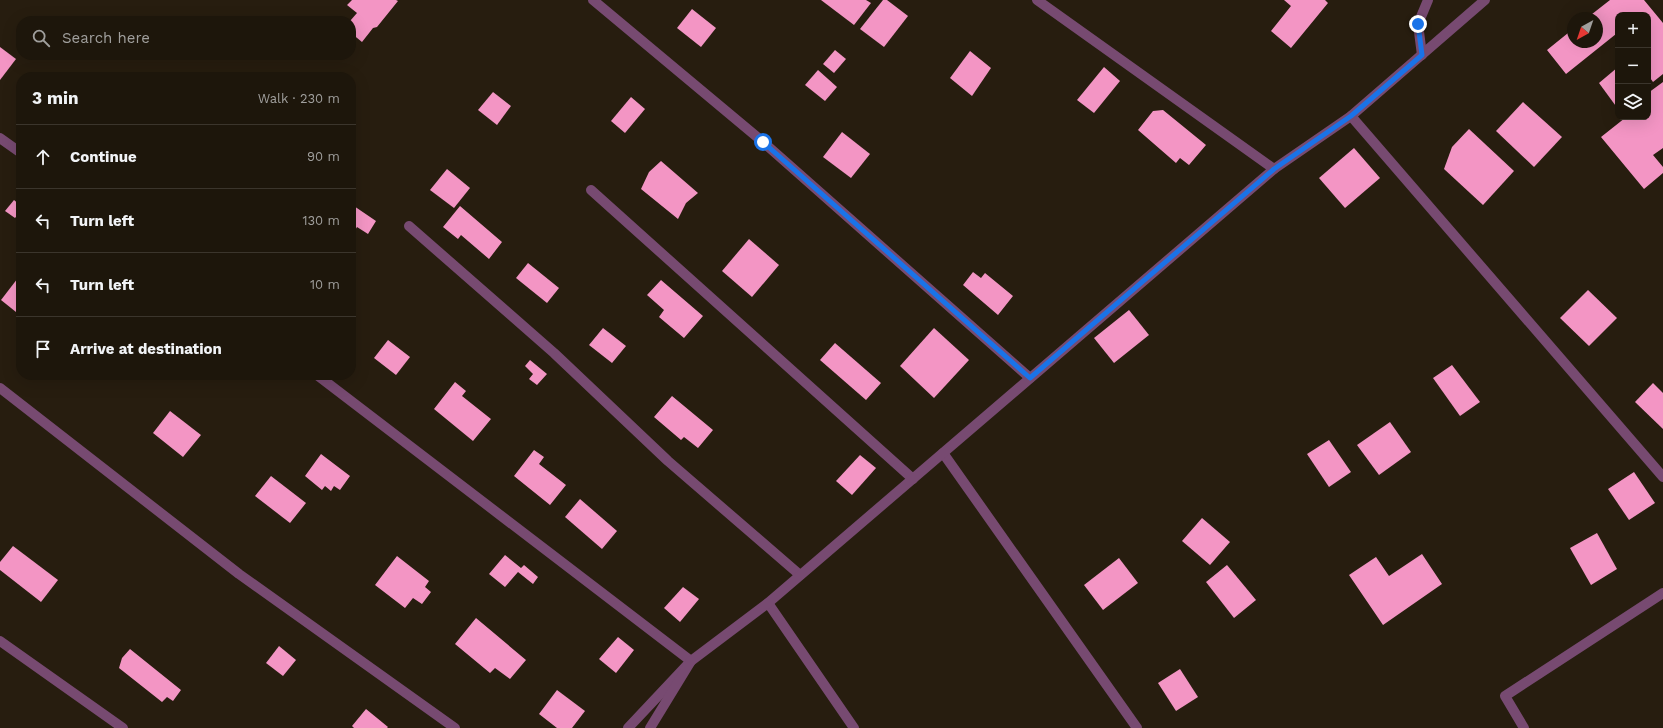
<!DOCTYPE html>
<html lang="en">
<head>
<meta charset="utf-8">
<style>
  body { margin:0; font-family:"Work Sans",sans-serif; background:#251f14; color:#f1f3f6 }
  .controls { position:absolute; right:12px; top:12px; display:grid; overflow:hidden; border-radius:8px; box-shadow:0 4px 16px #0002 }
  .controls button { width:36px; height:36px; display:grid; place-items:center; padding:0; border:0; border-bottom:1px solid #3b352c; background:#1d160b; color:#f1f3f6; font:20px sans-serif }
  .compass { position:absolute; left:1567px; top:12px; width:36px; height:36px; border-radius:50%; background:#1d160b; box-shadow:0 4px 16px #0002; rotate:220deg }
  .stop { position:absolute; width:12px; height:12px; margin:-9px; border:3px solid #1a73e8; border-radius:50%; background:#fff }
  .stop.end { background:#1a73e8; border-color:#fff; box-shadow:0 1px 4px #0008 }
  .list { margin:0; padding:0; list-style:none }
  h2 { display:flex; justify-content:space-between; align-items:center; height:52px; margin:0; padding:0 16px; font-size:17px }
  h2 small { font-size:13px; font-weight:400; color:#a09f9d }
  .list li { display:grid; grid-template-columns:26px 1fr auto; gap:12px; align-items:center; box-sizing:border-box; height:64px; padding:0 16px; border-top:1px solid #3b352c }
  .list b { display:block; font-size:15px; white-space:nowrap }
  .list em { font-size:13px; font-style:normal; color:#a09f9d }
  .icon { flex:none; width:22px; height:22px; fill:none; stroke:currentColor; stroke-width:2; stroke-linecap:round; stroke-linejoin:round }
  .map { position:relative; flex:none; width:1663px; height:728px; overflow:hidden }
  .search { position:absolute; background:#1d160b; box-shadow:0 4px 16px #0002; left:16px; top:16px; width:340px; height:44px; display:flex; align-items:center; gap:10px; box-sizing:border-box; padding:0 14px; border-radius:16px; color:#a09f9d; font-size:15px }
  .panel { position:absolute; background:#1d160b; box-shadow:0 4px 16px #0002; left:16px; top:72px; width:340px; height:308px; border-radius:16px }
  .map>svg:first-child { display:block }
  .building { fill:#f395c4 }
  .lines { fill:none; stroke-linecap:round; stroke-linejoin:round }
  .minor { stroke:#774a71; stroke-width:10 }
  .tertiary { stroke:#774a71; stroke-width:10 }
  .route { stroke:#1a73e8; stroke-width:5 }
</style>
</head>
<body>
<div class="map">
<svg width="1663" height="728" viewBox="0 0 1663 728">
  <rect width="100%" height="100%" fill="#271d0f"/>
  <g class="building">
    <polygon points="352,0 396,0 398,1 377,27 373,28 362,42 351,33 351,21 350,21 357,13 347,5"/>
    <polygon points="821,0 866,0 871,3 854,25"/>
    <polygon points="883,0 887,0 908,16 884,47 860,29"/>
    <polygon points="1284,0 1325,0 1328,3 1291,48 1271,31 1291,6"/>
    <polygon points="1610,0 1644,0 1663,23 1663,74 1653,82 1648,75 1648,15 1618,15 1618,37 1616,34 1566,74 1547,50 1573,29 1573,42 1597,42 1597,18 1587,18"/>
    <polygon points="692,9 716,28 701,47 677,28"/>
    <polygon points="0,47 16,59 0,80"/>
    <polygon points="835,50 846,59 834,73 823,64"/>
    <polygon points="970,51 991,68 972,96 950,78"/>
    <polygon points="1104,67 1120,81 1094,113 1077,100"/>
    <polygon points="1618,67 1618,109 1599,83"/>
    <polygon points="818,70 837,87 825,101 805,85"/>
    <polygon points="1663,82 1663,148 1653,155 1663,167 1663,173 1644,189 1601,137 1625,118 1624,117 1648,117 1648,93"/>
    <polygon points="493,92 511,106 497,125 478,110"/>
    <polygon points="631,97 645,109 625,133 611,121"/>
    <polygon points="1523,102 1562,137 1534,167 1496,131"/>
    <polygon points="1163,110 1206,145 1189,165 1180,158 1176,163 1138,130 1153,111"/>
    <polygon points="1469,129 1514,171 1483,205 1444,169 1452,147"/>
    <polygon points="842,132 870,154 851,178 823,157"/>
    <polygon points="1354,148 1380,178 1345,208 1319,178"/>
    <polygon points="661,161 698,193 686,203 678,219 641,189 649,172"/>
    <polygon points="447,169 470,188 454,208 430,190"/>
    <polygon points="14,200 21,206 21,211 15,218 5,211"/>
    <polygon points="351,204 376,221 368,234 357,227 351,237"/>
    <polygon points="460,206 502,242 489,259 461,235 458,239 443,227"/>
    <polygon points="749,239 779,265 752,297 722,271"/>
    <polygon points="528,263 559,288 547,303 516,278"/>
    <polygon points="973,272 981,278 985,273 1013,296 998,315 963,285"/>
    <polygon points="21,274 21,316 1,300"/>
    <polygon points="661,280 703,316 684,338 659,317 664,310 647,295"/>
    <polygon points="1588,290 1617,318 1589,346 1560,318"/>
    <polygon points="1129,310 1149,335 1114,363 1094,338"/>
    <polygon points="603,328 626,346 612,363 589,345"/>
    <polygon points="934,328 969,360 934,398 900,366"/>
    <polygon points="388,340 410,357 396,375 374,358"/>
    <polygon points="835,343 881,383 866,400 820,360"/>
    <polygon points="530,360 547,374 537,385 529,379 533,374 525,366"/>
    <polygon points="1452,365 1480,402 1460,416 1433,378"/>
    <polygon points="455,382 466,391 462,396 491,419 473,441 434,409"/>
    <polygon points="1653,383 1663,393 1663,429 1635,402"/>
    <polygon points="672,396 713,430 698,448 684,437 681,440 654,417"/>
    <polygon points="170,411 201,435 183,457 153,433"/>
    <polygon points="1390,422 1411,452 1379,475 1357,445"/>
    <polygon points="1329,440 1351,472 1329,487 1307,454"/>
    <polygon points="534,450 544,457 539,464 566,485 550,505 514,476"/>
    <polygon points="321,454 350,476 340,490 334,486 331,491 325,486 322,490 305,476"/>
    <polygon points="860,455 876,468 852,495 836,481"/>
    <polygon points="1634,472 1655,503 1629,520 1608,489"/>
    <polygon points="271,476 306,503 290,523 255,496"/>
    <polygon points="580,499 617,531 602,549 565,517"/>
    <polygon points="1202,518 1230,542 1210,565 1182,541"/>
    <polygon points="1597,533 1617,569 1591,585 1570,548"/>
    <polygon points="13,546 58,580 41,602 0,570 0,562"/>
    <polygon points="1422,554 1442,584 1383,625 1349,575 1376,557 1389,576"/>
    <polygon points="505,555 521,568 524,565 538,577 533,584 518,572 505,587 489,574"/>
    <polygon points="397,556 429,581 425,587 431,592 422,604 413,598 405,608 375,585"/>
    <polygon points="1119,558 1138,583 1103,610 1084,585"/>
    <polygon points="1227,565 1256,600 1234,618 1206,582"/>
    <polygon points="683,587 699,599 680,622 664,608"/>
    <polygon points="476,618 526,660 510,679 495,668 490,673 455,644"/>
    <polygon points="618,637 634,650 616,673 599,659"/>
    <polygon points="279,646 296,660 283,676 266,663"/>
    <polygon points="130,649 181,690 173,701 167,697 162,702 119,668 122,658"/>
    <polygon points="1180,669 1198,697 1176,711 1158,683"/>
    <polygon points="557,690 585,711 572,728 557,728 539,714"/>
    <polygon points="366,709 388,727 387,728 354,728 352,726"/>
  </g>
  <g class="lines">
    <g class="minor">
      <polyline points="593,0 763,142 1030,378"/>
      <polyline points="1037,0 1274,169"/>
      <polyline points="1422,55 1418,24 1428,0"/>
      <polyline points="1351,116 1663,477"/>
      <polyline points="0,138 21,153"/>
      <polyline points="591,190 913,479"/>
      <polyline points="409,226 554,353 668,461 800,575"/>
      <polyline points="317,375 691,661 628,728"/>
      <polyline points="0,388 239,574 455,728"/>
      <polyline points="943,453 1137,728"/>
      <polyline points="768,603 854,728"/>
      <polyline points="0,641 123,728"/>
      <polyline points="1524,728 1505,696 1663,593"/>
    </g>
    <polyline class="tertiary" points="650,728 691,661 768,603 1274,169 1351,116 1485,0"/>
  </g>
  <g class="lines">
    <polyline class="route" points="763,142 1030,378 1274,169 1351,116 1422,55 1418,24"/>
  </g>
</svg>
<div class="controls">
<button>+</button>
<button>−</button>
<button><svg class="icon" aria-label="layers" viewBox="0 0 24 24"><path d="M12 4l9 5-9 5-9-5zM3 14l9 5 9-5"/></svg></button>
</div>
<svg class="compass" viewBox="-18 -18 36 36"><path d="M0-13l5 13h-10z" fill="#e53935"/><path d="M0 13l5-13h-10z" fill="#a09f9d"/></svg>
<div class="stop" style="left:763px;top:142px"></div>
<div class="stop end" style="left:1418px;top:24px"></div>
<div class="search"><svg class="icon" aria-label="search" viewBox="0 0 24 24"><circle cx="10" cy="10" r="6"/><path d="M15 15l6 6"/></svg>Search here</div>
<section class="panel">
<h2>3 min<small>Walk · 230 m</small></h2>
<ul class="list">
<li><svg class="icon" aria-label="ahead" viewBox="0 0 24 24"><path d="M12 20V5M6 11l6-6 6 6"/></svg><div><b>Continue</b></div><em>90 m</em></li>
<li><svg class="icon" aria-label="left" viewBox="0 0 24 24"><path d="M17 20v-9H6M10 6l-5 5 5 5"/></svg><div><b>Turn left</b></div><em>130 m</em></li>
<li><svg class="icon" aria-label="left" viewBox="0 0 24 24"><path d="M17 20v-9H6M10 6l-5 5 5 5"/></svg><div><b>Turn left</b></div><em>10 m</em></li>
<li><svg class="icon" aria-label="arrive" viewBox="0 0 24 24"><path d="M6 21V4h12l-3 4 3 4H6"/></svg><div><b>Arrive at destination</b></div></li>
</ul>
</section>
</div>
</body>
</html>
